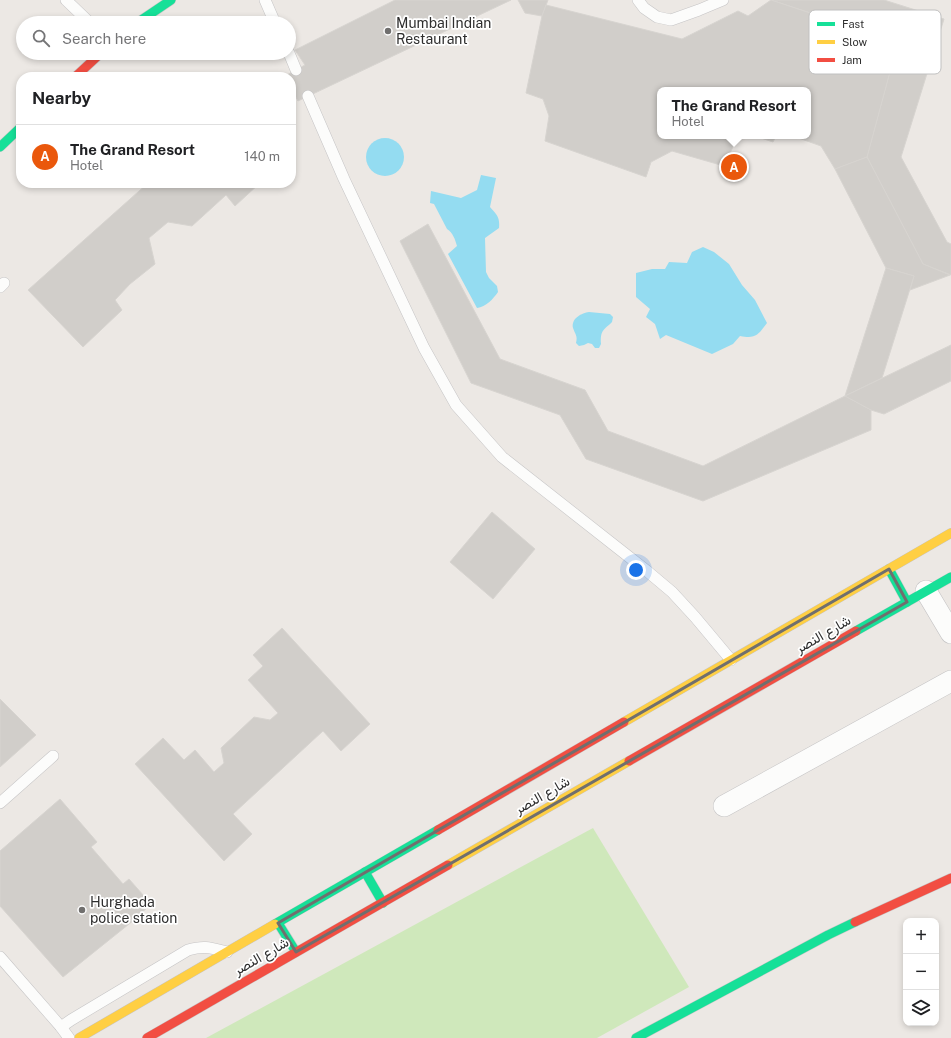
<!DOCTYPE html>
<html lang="en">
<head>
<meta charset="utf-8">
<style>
  body { margin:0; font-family:"Public Sans",Vazirmatn,sans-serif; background:#f2f2f2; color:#202124 }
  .controls { position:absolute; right:12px; bottom:12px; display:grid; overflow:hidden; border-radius:8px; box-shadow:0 2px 6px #0003 }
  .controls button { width:36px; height:36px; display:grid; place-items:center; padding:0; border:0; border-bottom:1px solid #e0e0e0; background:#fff; color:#202124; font:20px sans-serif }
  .you { position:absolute; left:636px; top:570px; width:14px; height:14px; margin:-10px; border:3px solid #fff; border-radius:50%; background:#1a73e8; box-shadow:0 0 0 6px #1a73e833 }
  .badge { display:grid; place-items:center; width:26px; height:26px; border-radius:50%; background:#ea580c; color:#fff; font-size:13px; font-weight:700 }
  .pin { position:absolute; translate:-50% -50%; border:2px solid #fff; box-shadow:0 1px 4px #0006 }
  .popup { position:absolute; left:657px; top:87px; width:154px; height:52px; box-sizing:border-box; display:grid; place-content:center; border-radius:8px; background:#fff; filter:drop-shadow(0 1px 3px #0005); font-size:13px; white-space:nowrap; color:#757577 }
  .popup b { font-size:15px; color:#202124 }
  .popup::after { content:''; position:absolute; left:50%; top:100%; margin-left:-8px; border:8px solid transparent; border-top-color:#fff }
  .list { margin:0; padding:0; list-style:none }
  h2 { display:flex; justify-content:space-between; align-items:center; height:52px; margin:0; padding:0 16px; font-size:17px }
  h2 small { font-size:13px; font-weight:400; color:#757577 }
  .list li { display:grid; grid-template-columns:26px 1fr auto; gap:12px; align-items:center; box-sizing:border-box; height:64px; padding:0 16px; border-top:1px solid #e0e0e0 }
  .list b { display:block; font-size:15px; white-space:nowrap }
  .list p { margin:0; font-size:13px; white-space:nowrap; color:#757577 }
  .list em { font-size:13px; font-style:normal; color:#757577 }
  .icon { flex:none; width:22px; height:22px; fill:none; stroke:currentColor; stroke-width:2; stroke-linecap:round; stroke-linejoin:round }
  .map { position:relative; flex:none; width:951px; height:1038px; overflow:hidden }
  .search { position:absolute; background:#fff; box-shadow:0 2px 6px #0003; left:16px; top:16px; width:280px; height:44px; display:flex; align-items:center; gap:10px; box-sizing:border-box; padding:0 14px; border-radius:22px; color:#757577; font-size:15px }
  .panel { position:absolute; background:#fff; box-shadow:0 2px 6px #0003; left:16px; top:72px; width:280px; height:116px; border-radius:16px }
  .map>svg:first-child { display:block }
  .green { fill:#cfe8bb }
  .water { fill:#94dcf1 }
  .building { fill:#d1ceca; stroke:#d7d4d0 }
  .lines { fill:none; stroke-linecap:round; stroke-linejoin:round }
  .lane-casing { stroke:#c5c4c5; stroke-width:12 }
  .street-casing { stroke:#c5c4c5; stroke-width:22 }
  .fast-casing { stroke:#c5c4c5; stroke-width:10 }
  .slow-casing { stroke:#c5c4c5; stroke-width:10 }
  .jam-casing { stroke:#c5c4c5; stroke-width:10 }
  .lane { stroke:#fcfcfb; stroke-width:11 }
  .street { stroke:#fcfcfb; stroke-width:21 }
  .fast { stroke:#16e098; stroke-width:9 }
  .slow { stroke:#ffcf43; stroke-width:9 }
  .jam { stroke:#f24e42; stroke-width:9 }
  .marked { fill:none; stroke:#706f6e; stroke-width:3; stroke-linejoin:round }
  .poi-dot { fill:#706f6e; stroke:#fff; stroke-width:1.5 }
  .labels { text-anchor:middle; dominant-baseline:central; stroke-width:3.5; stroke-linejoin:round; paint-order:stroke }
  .poi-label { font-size:14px; fill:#2e2e2e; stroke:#fff; text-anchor:start }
  .street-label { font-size:14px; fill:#2e2e2e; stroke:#fff }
  .key { fill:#fff; stroke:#c0c0c0; stroke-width:1 }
  .key-label { font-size:11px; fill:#2e2e2e }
</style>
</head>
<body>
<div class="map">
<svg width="951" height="1038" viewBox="0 0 951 1038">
  <rect width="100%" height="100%" fill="#ece8e4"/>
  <polygon class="green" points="593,828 689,987 597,1038 206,1038"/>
  <g class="water">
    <circle cx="385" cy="157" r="19"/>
    <path d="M481,175L496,178L490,207C497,215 500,217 499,228L485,238L486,272L489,278L497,286L498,292C493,299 486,307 477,308L448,254L457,246C455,239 453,233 447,229L434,204L430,203L431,191L461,198L477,190Z"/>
    <path d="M703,247L714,252L729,264L742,285L755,300L767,323C758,335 756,339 740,336L733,344L712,354L666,335L660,339L655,324L646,317L650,309L636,297V273L652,269H665L669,262L687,263L692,252Z"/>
    <path d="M589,312L610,314L613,317L612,322C604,330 600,330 601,344L599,348H595L592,344L588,343L584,345L579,346L576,343C578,336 575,334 573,328C571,318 582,313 589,312Z"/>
  </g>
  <g class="building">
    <polygon points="395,0 511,0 298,101 291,88 291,77 286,77 285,76 305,65 295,50"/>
    <polygon points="518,0 548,0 542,16 525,13"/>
    <polygon points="771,0 884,0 944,19 901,157 947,242 951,244 951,275 923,264 867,157 898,42"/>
    <polygon points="771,0 898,42 867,157 835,169 821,146 793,136 808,136 808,90 660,90 660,136 738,136 724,166 672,151 651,162 646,177 545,141 549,116 543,99 526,93 542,16 546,5 682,39 738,11 748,16"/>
    <polygon points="755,136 776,136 773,142"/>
    <polygon points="867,157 923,264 950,275 910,290 914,276 886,268 835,169"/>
    <polygon points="148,183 260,183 235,206 226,195 192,226 168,222 149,238 155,264 130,284 115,300 122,310 83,347 28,290"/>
    <polygon points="428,224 500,359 585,390 608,431 703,466 845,396 871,410 871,430 703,501 586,459 560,415 471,383 400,241"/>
    <polygon points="886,268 914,276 882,378 845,396"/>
    <polygon points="951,345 951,381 884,414 871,410 845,396"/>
    <polygon points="492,512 535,549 493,599 450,562"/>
    <polygon points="282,628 370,724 341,751 323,731 233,814 252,834 224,861 135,764 163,738 184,760 195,750 214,772 224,763 221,748 254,717 270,720 278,713 248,680 263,666 253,655"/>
    <polygon points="0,699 36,735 0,767"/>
    <polygon points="60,799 97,842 91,847 123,884 129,879 151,904 134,920 63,977 0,906 0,851"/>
  </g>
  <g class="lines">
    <defs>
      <g id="lane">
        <polyline points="66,0 90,23"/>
        <polyline points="265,0 275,23"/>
        <polyline points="638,0 644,8 657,17 671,20 699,10 723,0"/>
        <polyline points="289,53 296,70"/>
        <polyline points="308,96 344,179 424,348 456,405 502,457 647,571 672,592 695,617 731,660"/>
        <polyline points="0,287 4,283"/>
        <polyline points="0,803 53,756"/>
        <polyline points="0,957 61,1027 69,1038"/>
        <path d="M61,1027L71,1020L188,950C205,945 211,948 227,952"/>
      </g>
      <g id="street">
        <polyline points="926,591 951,633"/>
        <polyline points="724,806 951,681"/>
      </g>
      <g id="fast">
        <polyline points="137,23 171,0"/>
        <polyline points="0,147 21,127"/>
        <polyline points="889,569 907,602"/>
        <polyline points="856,631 951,577"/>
        <polyline points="365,872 383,903"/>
        <polyline points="278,923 296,952"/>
        <polyline points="275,924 438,830"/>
        <polyline points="636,1038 828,935 855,922"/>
      </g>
      <g id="slow">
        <polyline points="624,722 951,533"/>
        <polyline points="448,865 629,761"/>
        <polyline points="79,1038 275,924"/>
      </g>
      <g id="jam">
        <polyline points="75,77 101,53"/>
        <polyline points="629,761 856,631"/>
        <polyline points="438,830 624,722"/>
        <polyline points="855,922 951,878"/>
        <polyline points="147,1038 448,865"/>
      </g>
    </defs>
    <use href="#lane" class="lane-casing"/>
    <use href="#street" class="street-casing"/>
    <use href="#fast" class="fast-casing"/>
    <use href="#slow" class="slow-casing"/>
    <use href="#jam" class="jam-casing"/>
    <use href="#lane" class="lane"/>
    <use href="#street" class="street"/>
    <use href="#fast" class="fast"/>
    <use href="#slow" class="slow"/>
    <use href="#jam" class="jam"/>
  </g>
  <path class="marked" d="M889,569L907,602L296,952L278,923Z"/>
  <g class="poi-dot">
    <circle cx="388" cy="31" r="4"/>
    <circle cx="82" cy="910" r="4"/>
  </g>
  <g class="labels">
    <g class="poi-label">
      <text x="396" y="23">Mumbai Indian<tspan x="396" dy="16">Restaurant</tspan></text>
      <text x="90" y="902">Hurghada<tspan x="90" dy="16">police station</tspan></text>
    </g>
    <g class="street-label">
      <text transform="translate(823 634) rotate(-30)">شارع النصر</text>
      <text transform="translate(542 795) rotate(-30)">شارع النصر</text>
      <text transform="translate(261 956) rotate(-30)">شارع النصر</text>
    </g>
  </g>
  <rect x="809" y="10" width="132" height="64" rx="6" class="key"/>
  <rect x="817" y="22" width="18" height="4" fill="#16e098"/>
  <rect x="817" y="40" width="18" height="4" fill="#ffcf43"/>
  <rect x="817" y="58" width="18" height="4" fill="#f24e42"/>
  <g class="key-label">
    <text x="842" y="28">Fast</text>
    <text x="842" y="46">Slow</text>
    <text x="842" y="64">Jam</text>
  </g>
</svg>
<div class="controls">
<button>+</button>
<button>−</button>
<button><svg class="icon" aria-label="layers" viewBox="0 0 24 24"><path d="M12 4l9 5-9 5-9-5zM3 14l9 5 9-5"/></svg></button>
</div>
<div class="you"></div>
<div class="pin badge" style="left:734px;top:167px">A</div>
<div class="popup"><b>The Grand Resort</b>Hotel</div>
<div class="search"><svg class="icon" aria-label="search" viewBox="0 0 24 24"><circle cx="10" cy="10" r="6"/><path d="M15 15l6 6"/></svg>Search here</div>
<section class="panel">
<h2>Nearby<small></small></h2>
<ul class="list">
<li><span class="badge">A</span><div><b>The Grand Resort</b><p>Hotel</p></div><em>140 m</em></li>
</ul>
</section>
</div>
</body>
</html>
